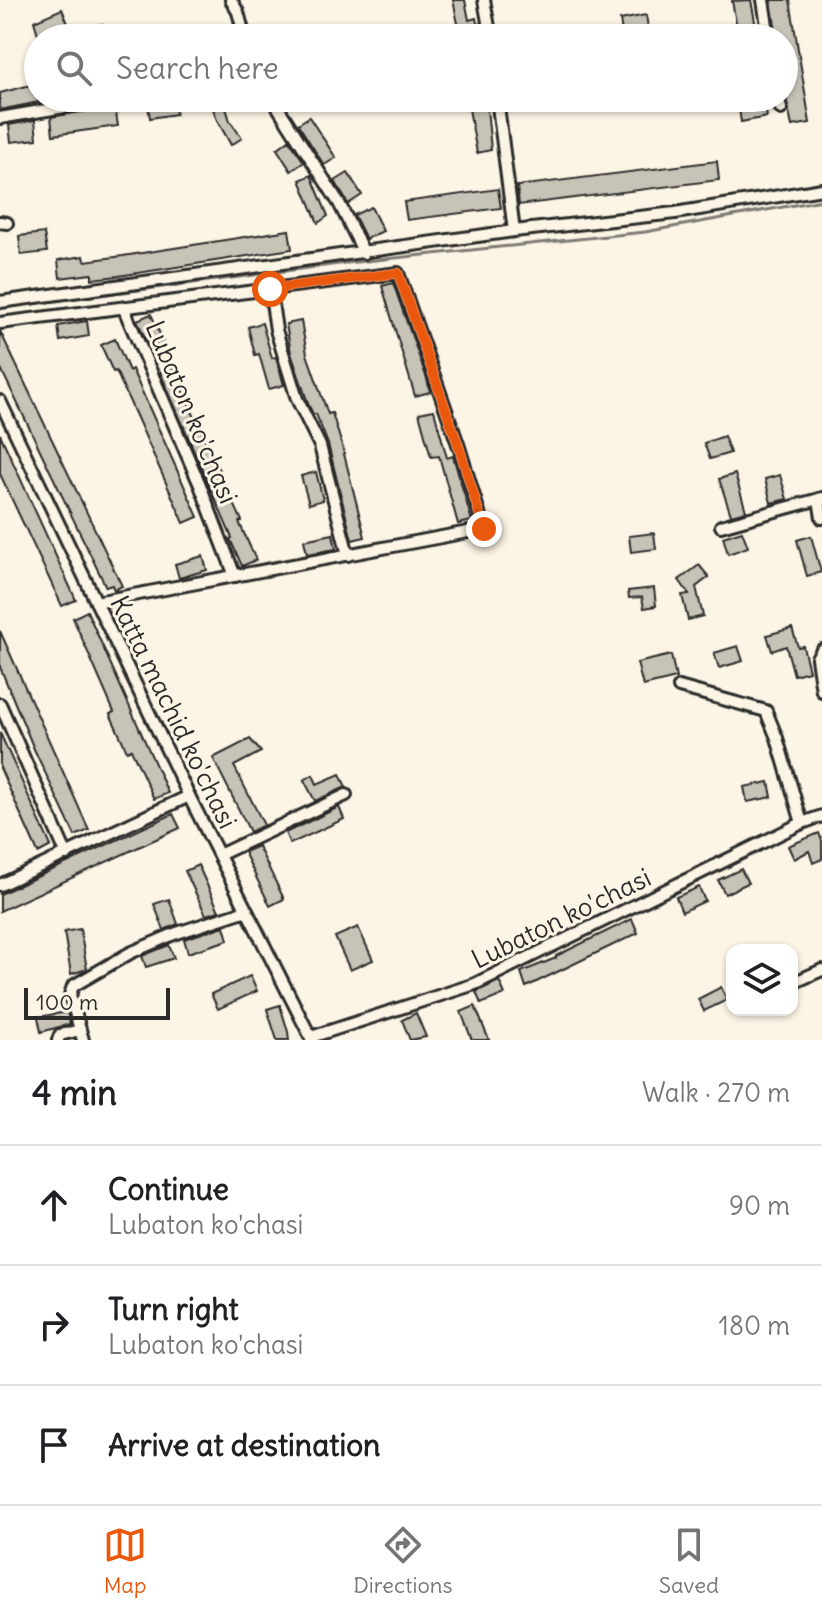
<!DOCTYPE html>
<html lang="en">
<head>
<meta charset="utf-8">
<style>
  body { margin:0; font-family:Delius,sans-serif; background:#f2f2f2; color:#202124 }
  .controls { position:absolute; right:24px; bottom:24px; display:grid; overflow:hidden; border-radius:16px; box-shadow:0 2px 6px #0004 }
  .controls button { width:72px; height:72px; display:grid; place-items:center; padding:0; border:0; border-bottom:2px solid #e0e0e0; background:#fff; color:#202124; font:40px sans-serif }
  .scale { position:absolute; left:24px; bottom:20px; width:146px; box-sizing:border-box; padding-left:8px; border:4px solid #2b2b2b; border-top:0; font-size:22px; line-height:28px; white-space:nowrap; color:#2b2b2b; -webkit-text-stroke:6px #fcf5e5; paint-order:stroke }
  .stop { position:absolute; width:24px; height:24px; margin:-18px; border:6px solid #ea580c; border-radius:50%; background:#fff }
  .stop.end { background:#ea580c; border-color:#fff; box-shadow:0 2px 8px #0008 }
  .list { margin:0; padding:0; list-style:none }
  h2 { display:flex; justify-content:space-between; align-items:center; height:104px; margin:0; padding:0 32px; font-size:34px }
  h2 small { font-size:26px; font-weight:400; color:#757577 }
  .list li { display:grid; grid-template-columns:52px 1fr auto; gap:24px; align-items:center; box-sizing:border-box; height:120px; padding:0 32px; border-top:2px solid #e0e0e0 }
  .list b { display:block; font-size:30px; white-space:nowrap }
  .list p { margin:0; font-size:26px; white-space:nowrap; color:#757577 }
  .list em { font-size:26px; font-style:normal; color:#757577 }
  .icon { flex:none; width:44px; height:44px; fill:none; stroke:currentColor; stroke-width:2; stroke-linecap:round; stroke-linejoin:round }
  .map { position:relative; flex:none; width:822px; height:1040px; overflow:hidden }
  .search { position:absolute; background:#fff; box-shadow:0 2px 6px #0004; left:24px; right:24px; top:24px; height:88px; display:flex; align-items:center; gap:20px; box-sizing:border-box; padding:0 28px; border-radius:44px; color:#757577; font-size:30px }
  .sheet { height:464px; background:#fff }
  nav { display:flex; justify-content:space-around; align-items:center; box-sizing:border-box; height:112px; border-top:2px solid #e0e0e0; background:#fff; font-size:22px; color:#757577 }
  nav a { display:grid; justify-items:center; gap:4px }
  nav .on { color:#ea580c }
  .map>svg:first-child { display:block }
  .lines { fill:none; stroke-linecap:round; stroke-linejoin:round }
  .stream { stroke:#7d7b74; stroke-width:3 }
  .building { fill:#c8c3b7; stroke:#2b2b2b; stroke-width:2 }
  .minor-casing { stroke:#2b2b2b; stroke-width:16 }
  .minor { stroke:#fcf5e5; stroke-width:10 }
  .route { stroke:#ea580c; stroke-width:10 }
  .labels { text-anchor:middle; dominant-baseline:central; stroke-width:6; stroke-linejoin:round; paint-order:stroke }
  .street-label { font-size:26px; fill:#2b2b2b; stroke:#fcf5e5 }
</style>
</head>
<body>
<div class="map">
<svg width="822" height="1040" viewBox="0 0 822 1040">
  <rect width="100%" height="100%" fill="#fcf5e5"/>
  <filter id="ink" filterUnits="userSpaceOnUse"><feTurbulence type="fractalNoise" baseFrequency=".0125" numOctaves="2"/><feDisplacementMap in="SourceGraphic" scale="16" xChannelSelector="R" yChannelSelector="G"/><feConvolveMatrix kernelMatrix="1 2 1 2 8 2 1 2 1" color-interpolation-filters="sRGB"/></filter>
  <g filter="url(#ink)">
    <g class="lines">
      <polyline class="stream" points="0,308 347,263 645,232 822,200"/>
    </g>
    <g class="building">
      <polygon points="453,0 465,0 469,20 476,18 480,38 461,38"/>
      <polygon points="751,0 758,38 739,38 732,1"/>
      <polygon points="771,0 790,0 810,123 792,126 784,90 784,38 777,38"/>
      <polygon points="62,9 71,31 102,24 104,37 39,38 34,21"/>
      <polygon points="646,15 649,34 623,38 620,20"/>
      <polygon points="34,84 39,102 0,110 0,93"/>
      <polygon points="174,98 176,114 150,118 147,99"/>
      <polygon points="210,98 223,98 230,121 242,138 231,145 216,118"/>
      <polygon points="467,98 486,98 491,150 477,153"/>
      <polygon points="764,99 767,117 741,122 738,103"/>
      <polygon points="110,107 115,107 118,126 53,135 51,117"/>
      <polygon points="309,117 336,158 324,165 298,124"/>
      <polygon points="35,120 37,139 11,142 9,125"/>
      <polygon points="289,140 304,162 291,171 277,149"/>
      <polygon points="717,161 719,180 519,205 517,186"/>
      <polygon points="348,173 362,195 348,204 335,181"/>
      <polygon points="311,175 328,216 318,223 300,180"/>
      <polygon points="498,189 501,208 407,220 404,202"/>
      <polygon points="371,207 383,231 366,239 354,215"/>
      <polygon points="289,230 292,249 118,276 92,279 92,274 60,278 58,260 84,256 85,261 123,256"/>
      <polygon points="44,233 47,252 21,255 19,236"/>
      <polygon points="393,283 427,379 430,392 415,396 382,286"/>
      <polygon points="151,314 163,341 149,347 137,320"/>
      <polygon points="87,321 89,336 60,341 58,326"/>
      <polygon points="301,321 307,354 328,414 332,413 341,442 365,537 352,540 328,444 316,414 313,414 309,406 291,353 286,324"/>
      <polygon points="262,323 272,358 276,357 284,385 269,389 259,354 255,355 248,327"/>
      <polygon points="0,331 122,586 114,590 112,585 106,587 0,367"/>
      <polygon points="115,339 129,371 132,369 198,517 184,523 116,371 113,372 101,345"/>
      <polygon points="172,367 242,521 239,522 256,560 242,566 230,539 232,538 160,372"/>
      <polygon points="434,410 447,458 453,456 472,521 458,524 439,456 431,457 419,413"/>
      <polygon points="0,434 76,600 62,606 0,474"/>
      <polygon points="724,436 730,453 710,459 704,443"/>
      <polygon points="316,472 323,500 309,504 301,476"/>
      <polygon points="735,474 746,511 731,515 719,479"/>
      <polygon points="780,475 787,499 771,503 765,479"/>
      <polygon points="742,531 748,547 728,554 723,537"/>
      <polygon points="654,533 656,549 631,552 629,536"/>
      <polygon points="333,534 336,549 307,554 304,540"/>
      <polygon points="811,536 821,572 807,576 797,540"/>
      <polygon points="203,556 207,570 179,578 175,564"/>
      <polygon points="699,565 709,577 696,587 703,616 688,620 682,595 689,594 679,580"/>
      <polygon points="654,588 656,606 644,608 642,597 629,598 628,591"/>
      <polygon points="87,611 168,793 154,799 131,749 127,751 110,714 114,712 73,618"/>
      <polygon points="792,628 798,647 803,646 809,671 794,675 786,646 772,651 767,635"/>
      <polygon points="0,631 89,830 75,836 34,749 0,667"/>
      <polygon points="738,646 743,661 719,668 714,653"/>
      <polygon points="671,655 676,678 643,686 637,663"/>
      <polygon points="0,733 51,846 38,853 0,768"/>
      <polygon points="250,739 261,752 234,766 264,825 250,832 213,758"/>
      <polygon points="340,774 346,787 315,801 304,780 313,775 317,784"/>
      <polygon points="769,782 772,797 747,802 744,787"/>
      <polygon points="339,807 344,819 290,844 285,833"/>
      <polygon points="173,814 180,828 0,911 0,894"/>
      <polygon points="819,833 822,841 822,859 813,863 809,851 794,859 788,846"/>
      <polygon points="258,846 284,899 270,906 244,852"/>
      <polygon points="198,865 219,911 206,915 185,871"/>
      <polygon points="741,869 748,883 725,894 718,880"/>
      <polygon points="699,887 705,901 682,912 676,897"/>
      <polygon points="169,899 178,924 164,930 154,904"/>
      <polygon points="632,919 638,933 526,987 521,972 556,958 556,956"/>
      <polygon points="224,926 228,940 188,953 184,939"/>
      <polygon points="358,927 373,960 350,970 335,937"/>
      <polygon points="80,929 87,969 71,974 64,932"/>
      <polygon points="169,945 174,958 146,967 142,956"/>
      <polygon points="250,976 257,991 218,1009 211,994"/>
      <polygon points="499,981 505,994 481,1004 476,992"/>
      <polygon points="721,987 727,1000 704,1011 698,999"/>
      <polygon points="280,1005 288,1032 289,1040 277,1040 267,1009"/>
      <polygon points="475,1006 489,1040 472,1040 461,1012"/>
      <polygon points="67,1012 70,1024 41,1032 38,1017"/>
      <polygon points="416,1013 426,1037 410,1040 402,1020"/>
    </g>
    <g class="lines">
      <defs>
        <g id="minor">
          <polyline points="231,0 238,12 245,38"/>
          <polyline points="484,0 491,38"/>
          <polyline points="763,0 769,38"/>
          <polyline points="272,98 339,203 364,253"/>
          <polyline points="497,98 514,231"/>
          <polyline points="779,98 781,109"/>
          <polyline points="0,118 117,98"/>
          <polyline points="0,222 7,223"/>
          <polyline points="270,289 276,330 297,399 320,446 348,555"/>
          <polyline points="0,302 514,231 675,213 822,189"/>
          <polyline points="124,309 200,485 235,576"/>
          <polyline points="0,323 398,273 459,447 484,529 96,602"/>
          <polyline points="0,401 189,796 312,1040"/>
          <polyline points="822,498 819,499 822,518"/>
          <polyline points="721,526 819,499"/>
          <polyline points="822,650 817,658 822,691"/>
          <polyline points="679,687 766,711 777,738 802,823"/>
          <polyline points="0,704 67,855"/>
          <polyline points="219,855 346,795"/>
          <polyline points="0,885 189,796"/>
          <polyline points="795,982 822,970"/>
          <polyline points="311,1037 475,984 802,823 822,816"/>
          <polyline points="58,1040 60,1035 80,1030"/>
          <polyline points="83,1040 70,995 73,986 130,953 174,934 247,910"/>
        </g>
      </defs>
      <use href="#minor" class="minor-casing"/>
      <use href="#minor" class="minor"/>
    </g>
  </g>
  <g class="lines" filter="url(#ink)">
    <polyline class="route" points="270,289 398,273 459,447 484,529"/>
  </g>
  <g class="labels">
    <g class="street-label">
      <text transform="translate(192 412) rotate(67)">Lubaton ko'chasi</text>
      <text transform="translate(174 712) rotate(64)">Katta machid ko'chasi</text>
      <text transform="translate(561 918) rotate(-26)">Lubaton ko'chasi</text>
    </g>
  </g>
</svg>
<div class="controls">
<button><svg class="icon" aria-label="layers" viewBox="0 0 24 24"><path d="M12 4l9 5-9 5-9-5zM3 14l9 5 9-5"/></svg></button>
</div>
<div class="scale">100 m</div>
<div class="stop" style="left:270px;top:289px"></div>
<div class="stop end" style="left:484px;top:529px"></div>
<div class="search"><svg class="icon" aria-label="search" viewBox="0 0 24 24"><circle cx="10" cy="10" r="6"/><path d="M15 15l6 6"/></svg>Search here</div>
</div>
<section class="sheet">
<h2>4 min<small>Walk · 270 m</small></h2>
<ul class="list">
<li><svg class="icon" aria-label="ahead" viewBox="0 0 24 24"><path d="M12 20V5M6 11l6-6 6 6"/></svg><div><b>Continue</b><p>Lubaton ko'chasi</p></div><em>90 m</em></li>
<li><svg class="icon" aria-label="right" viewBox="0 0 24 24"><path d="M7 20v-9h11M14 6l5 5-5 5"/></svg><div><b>Turn right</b><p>Lubaton ko'chasi</p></div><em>180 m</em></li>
<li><svg class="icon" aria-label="arrive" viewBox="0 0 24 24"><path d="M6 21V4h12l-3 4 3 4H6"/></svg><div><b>Arrive at destination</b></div></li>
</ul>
</section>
<nav>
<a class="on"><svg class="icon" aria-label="map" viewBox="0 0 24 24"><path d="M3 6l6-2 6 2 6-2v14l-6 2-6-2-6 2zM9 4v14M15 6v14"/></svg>Map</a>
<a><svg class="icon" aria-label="directions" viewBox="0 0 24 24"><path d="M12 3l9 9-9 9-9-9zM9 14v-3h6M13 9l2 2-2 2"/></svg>Directions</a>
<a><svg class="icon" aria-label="saved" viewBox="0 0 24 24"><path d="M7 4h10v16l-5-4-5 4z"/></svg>Saved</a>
</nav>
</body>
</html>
